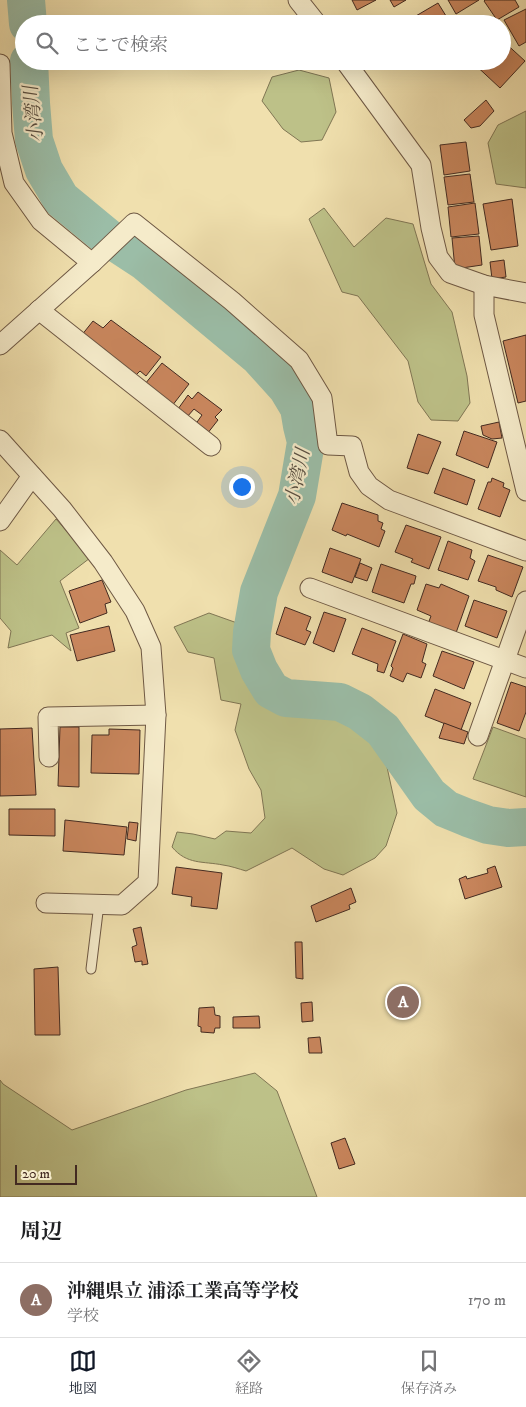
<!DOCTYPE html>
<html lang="ja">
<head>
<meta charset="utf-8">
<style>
  body { margin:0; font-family:"IM FELL DW Pica","Noto Serif JP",serif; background:#f2f2f2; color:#202124 }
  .scale { position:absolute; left:15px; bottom:12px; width:62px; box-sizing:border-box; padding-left:5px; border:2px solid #432a21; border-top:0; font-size:14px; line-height:18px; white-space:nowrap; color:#432a21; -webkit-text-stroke:4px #f5ebca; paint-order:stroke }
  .you { position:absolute; left:241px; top:486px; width:18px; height:18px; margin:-12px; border:4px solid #fff; border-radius:50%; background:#1a73e8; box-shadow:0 0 0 8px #1a73e833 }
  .badge { display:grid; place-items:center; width:32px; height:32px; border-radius:50%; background:#111827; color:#fff; font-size:16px; font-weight:700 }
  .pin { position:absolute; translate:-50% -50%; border:2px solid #fff; box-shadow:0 1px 5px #0006 }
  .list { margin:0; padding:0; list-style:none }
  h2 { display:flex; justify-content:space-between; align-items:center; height:65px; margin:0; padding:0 20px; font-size:21px }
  h2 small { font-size:16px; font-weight:400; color:#757577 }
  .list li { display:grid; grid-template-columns:32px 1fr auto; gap:15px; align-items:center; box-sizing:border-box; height:75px; padding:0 20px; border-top:1px solid #e0e0e0 }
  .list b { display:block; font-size:19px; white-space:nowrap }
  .list p { margin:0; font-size:16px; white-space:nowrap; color:#757577 }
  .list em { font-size:16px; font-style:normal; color:#757577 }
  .icon { flex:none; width:28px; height:28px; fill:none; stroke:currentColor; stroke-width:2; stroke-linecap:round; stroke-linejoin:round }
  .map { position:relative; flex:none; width:526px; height:1197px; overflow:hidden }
  .search { position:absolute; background:#fff; box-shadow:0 5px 20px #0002; left:15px; right:15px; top:15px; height:55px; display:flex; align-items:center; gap:12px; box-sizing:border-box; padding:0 18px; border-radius:28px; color:#757577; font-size:19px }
  .sheet { height:140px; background:#fff }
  nav { display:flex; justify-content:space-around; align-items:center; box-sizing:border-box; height:70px; border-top:1px solid #e0e0e0; background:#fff; font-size:14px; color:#757577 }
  nav a { display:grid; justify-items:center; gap:2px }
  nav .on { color:#111827 }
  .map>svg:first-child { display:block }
  .green { fill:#bdc188; stroke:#807654 }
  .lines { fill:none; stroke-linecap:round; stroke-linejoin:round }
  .river { stroke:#9bbda7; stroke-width:38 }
  .building { fill:#c9865d; stroke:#432a21 }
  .service-casing { stroke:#6e5844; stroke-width:11 }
  .minor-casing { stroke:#6e5844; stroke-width:21 }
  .service { stroke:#f5ebca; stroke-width:9 }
  .minor { stroke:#f5ebca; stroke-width:19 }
  .labels { text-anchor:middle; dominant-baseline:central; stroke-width:4.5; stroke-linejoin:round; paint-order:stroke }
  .water-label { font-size:19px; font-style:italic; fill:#594f42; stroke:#f5ebca }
</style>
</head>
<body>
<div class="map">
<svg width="526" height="1197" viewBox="0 0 526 1197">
  <rect width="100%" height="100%" fill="#f0e0ae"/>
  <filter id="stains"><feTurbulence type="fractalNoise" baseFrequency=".004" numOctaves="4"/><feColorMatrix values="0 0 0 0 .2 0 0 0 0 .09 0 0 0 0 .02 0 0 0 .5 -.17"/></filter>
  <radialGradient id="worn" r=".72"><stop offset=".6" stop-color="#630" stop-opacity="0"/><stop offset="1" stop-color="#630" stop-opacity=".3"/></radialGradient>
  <g class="green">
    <polygon points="299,70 329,78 336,112 322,140 301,142 283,129 262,101 272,77"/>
    <polygon points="526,111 526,188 496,184 488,143 498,125"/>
    <polygon points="324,208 354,247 386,218 413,224 431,284 452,312 467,376 470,403 458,421 431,420 418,402 408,361 358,296 342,292 309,219"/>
    <polygon points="56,519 90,558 60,581 79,628 66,633 71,651 52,635 8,648 11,631 0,618 0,550 17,565"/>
    <path d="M209,613L240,624L238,658L252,684L272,706L333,714L364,728L387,767L397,813L386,846L375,858L343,875L324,869L292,848L246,871C239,869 231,866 223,865C203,861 187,865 172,847L177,832L193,834L215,839L226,831L251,833L265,818L261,790L249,769L235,730L241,704L221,700L214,658L188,652L174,627Z"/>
    <polygon points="493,727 526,739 526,797 473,779"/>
    <polygon points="255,1073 277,1091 317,1197 0,1197 0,1080 3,1084 72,1130 186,1090"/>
  </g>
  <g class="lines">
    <g class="river">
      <polyline points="26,0 28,24"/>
      <polyline points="29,61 31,103 34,140 44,170 61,199 107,237 145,262 259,357 287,388 299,408 302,426 306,442 297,496 259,592 252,632 251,650 259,670 271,690 286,698 340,702 360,712 383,730 429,795 446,809 468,818 488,825 508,828 526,827"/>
    </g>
  </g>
  <g class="building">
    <polygon points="352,0 376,0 357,10"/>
    <polygon points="390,0 406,0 394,7"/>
    <polygon points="448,0 479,0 456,14"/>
    <polygon points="485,0 515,0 519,7 497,20 484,1"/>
    <polygon points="438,3 451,24 411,24 409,20"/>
    <polygon points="526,9 526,42 519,46 504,20"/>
    <polygon points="478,17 485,24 472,24"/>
    <polygon points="502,40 525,61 500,88 471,61 502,61"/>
    <polygon points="486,100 494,111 480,126 471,128 464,120"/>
    <polygon points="466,142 470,171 444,175 440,145"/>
    <polygon points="470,174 474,202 448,205 444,177"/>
    <polygon points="512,199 518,246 491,250 483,204"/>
    <polygon points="475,203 479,234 451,237 448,207"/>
    <polygon points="479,236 482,265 455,269 452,238"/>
    <polygon points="504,260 506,277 492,279 490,262"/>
    <polygon points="111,320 161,357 146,376 140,371 136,375 104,349 101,351 81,336 93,321 103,328"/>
    <polygon points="526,335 526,401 518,403 503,341"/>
    <polygon points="162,363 189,384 172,406 145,384"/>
    <polygon points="198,392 222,410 215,417 218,420 207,434 195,425 202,415 194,409 187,417 178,409 188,395 192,399"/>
    <polygon points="499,422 502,438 492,439 483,435 481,426"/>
    <polygon points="464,431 497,442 488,468 456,455"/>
    <polygon points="418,434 441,442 428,474 407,468"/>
    <polygon points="443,468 475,480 467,505 434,493"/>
    <polygon points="492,478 504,483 503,487 510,490 500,517 478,509 488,482 491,482"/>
    <polygon points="342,503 378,515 378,521 383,523 381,529 385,531 379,547 347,534 346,536 332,530"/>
    <polygon points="406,525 441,537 429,569 411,562 413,559 395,552"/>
    <polygon points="448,541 472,550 470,558 475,561 468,580 438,570"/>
    <polygon points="330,548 361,559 352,583 322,572"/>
    <polygon points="488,555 523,567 512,597 496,590 496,587 478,581"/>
    <polygon points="360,563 372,568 367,581 355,577"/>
    <polygon points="381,564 416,576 414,584 411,584 404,603 372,592"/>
    <polygon points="102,580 111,602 105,604 107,613 80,623 69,591"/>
    <polygon points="426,584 439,588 441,584 469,596 456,633 428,624 431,616 417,610"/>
    <polygon points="474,600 507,611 497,638 465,626"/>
    <polygon points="285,607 311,617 306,630 311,632 305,645 276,634"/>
    <polygon points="324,612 346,619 334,652 313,643"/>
    <polygon points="109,626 115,651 77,661 70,635"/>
    <polygon points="362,628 396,641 384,673 377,671 378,664 352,654"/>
    <polygon points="403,634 427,644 422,662 426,664 421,678 407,673 403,682 390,676 393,668 391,666"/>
    <polygon points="442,651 474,662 464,689 433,676"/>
    <polygon points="511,682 526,687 526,712 519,731 497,723"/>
    <polygon points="435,689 471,703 461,730 425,716"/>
    <polygon points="444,723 468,732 464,744 439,738"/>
    <polygon points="60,727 79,727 79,787 58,786"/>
    <polygon points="32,728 36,795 0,796 0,729"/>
    <polygon points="109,729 140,730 139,774 91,773 92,735 109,735"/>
    <polygon points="9,809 55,809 55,836 9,835"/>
    <polygon points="65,820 127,827 124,855 63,851"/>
    <polygon points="129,822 138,823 136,841 127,839"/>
    <polygon points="495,866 502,887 465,899 459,879 466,876 467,879 488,873 487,869"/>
    <polygon points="176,867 222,873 217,909 191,906 192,897 172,894"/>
    <polygon points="351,888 356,902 349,905 350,909 316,922 311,906"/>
    <polygon points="141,927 148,964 142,965 142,961 135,962 132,947 137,945 133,929"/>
    <polygon points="295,942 302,942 303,979 296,978"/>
    <polygon points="58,967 60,1035 35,1035 34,969"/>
    <polygon points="312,1002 313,1021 302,1022 301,1003"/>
    <polygon points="214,1007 215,1015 220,1016 220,1028 215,1028 214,1033 201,1032 201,1027 198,1026 199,1008"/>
    <polygon points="259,1016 260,1028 233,1028 233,1017"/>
    <polygon points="320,1037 322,1053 309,1053 308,1038"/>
    <polygon points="345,1138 355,1164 339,1169 331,1143"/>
  </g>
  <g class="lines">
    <defs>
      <polyline id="service" points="91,969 99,904"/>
      <g id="minor">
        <polyline points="298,0 317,24"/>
        <polyline points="345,61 421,165 431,228 438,257 450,273 484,285 526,293"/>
        <polyline points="0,64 2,133 14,183 41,221 92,263"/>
        <polyline points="484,285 484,315 526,491"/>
        <polyline points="39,310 211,446"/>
        <polyline points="0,345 92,263 134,223 232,301 299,360 322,398 328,445 352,446 359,472 369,486 389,500 526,551"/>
        <polyline points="0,440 62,509 103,562 135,611 151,647 156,715 148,882 122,905 46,903"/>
        <polyline points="0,521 32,476"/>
        <polyline points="310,588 526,668"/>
        <polyline points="478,736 526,601"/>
        <polyline points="49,757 48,717 156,715"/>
      </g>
    </defs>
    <use href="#service" class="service-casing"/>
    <use href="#minor" class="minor-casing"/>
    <use href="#service" class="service"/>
    <use href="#minor" class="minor"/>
  </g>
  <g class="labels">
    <g class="water-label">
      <text transform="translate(34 114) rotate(-96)">小湾川</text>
      <text transform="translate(298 477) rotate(-78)">小湾川</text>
    </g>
  </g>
  <rect width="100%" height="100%" filter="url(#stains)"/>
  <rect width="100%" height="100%" fill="url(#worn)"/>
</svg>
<div class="scale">20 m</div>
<div class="you"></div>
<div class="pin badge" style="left:403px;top:1002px;background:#8d6e63">A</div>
<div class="search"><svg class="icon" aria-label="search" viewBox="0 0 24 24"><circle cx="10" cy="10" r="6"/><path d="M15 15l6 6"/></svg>ここで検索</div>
</div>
<section class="sheet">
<h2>周辺<small></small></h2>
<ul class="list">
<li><span class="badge" style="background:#8d6e63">A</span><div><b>沖縄県立 浦添工業高等学校</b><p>学校</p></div><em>170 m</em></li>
</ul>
</section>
<nav>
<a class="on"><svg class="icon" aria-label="map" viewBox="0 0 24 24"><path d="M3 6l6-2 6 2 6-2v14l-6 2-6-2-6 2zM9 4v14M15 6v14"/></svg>地図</a>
<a><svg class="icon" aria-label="directions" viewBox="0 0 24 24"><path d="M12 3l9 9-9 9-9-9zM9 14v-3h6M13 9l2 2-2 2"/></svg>経路</a>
<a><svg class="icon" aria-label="saved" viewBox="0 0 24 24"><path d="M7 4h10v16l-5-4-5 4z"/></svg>保存済み</a>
</nav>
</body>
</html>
